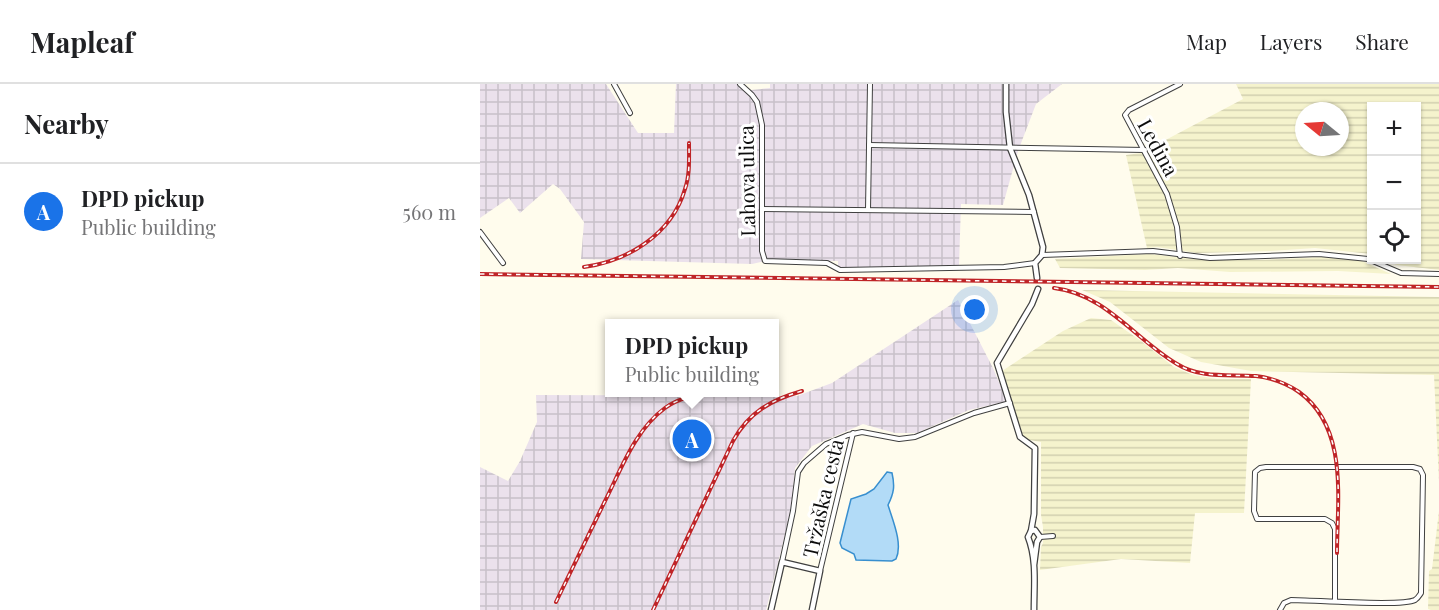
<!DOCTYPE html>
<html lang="en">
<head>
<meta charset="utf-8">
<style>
  body { margin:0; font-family:"Playfair Display",serif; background:#f6f6f6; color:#202124 }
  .controls { position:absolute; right:18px; top:18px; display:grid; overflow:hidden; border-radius:0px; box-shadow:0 2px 4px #0004 }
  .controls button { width:54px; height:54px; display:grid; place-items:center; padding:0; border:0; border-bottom:2px solid #e0e0e0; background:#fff; color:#202124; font:30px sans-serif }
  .compass { position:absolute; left:815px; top:18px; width:54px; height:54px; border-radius:50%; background:#fff; box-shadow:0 2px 4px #0004; rotate:288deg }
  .you { position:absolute; left:495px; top:226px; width:21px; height:21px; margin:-15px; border:4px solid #fff; border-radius:50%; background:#1a73e8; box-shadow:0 0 0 9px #1a73e833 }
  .badge { display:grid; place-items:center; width:39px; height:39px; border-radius:50%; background:#1a73e8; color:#fff; font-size:20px; font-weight:700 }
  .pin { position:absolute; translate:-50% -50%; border:3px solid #fff; box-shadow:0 2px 6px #0006 }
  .popup { position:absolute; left:125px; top:235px; width:174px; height:78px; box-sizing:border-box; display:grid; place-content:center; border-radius:0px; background:#fff; filter:drop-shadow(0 2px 4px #0005); font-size:20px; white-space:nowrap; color:#757577 }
  .popup b { font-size:22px; color:#202124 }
  .popup::after { content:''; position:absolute; left:50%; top:100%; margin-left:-12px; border:12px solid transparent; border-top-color:#fff }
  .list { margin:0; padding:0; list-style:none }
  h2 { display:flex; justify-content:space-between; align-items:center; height:78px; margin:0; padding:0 24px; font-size:26px }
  h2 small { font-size:20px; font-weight:400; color:#757577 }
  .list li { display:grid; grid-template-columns:39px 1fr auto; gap:18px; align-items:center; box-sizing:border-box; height:96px; padding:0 24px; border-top:2px solid #e0e0e0 }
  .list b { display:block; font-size:22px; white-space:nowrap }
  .list p { margin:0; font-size:20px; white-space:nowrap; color:#757577 }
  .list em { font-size:20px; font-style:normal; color:#757577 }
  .icon { flex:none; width:33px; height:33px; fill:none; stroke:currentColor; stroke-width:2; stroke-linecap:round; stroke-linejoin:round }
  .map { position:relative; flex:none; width:959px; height:526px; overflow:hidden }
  header { display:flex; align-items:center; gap:36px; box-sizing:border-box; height:84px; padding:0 30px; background:#fff; border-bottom:2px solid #e0e0e0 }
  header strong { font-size:28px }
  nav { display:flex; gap:33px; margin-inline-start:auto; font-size:21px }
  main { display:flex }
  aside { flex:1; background:#fff }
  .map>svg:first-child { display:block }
  .industrial { fill:url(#industrial-grid) }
  .farmland { fill:url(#farmland-rules); fill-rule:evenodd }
  .water { fill:#b2dbf7; stroke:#388fcf; stroke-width:1.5 }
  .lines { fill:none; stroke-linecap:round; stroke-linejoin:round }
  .minor-casing { stroke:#404040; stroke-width:6 }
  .tertiary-casing { stroke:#404040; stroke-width:7 }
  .minor { stroke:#fff; stroke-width:4 }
  .tertiary { stroke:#fff; stroke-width:4.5 }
  .rail-casing { stroke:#bf2427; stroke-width:4 }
  .rail { stroke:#fff; stroke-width:1.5; stroke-dasharray:4.5; stroke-linecap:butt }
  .labels { text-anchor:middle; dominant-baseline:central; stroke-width:6; stroke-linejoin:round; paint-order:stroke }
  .street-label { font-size:20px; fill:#0d0d0d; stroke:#fff }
</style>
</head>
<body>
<header>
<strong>Mapleaf</strong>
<nav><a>Map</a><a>Layers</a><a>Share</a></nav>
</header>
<main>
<aside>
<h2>Nearby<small></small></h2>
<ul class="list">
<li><span class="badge">A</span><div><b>DPD pickup</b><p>Public building</p></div><em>560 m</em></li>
</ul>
</aside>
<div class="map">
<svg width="959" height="526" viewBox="0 0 959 526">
  <defs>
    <pattern id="industrial-grid" width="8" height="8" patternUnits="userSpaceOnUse" patternTransform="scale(1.5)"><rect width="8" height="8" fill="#ebe1ec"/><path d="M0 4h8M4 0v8" fill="none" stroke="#c8c0c9"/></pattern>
    <pattern id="farmland-rules" width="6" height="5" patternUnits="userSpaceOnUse" patternTransform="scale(1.5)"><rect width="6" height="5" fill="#f5f3cd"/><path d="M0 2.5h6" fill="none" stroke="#d1cfaf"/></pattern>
  </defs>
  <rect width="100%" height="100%" fill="#fffced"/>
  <g class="industrial">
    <polygon points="0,0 126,0 158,49 194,49 196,0 264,0 271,6 290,4 290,0 582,0 556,20 538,67 523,121 481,120 479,182 358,184 358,177 289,176 272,180 101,175 104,138 80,105 73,100 40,129 29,114 0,134"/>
    <polygon points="478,216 513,284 526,315 524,318 489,326 437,349 415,349 383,340 332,362 315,384 311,427 286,526 0,526 0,383 28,397 40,377 57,338 56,311 317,312 352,299"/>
  </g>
  <g class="farmland">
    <path d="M756,0H959V186L917,181L903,176H936V22H892L891,170L835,164L790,167L717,169L677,163L667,164L646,71L661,69L763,15ZM824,27H860V63H824Z"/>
    <polygon points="669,170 715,175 779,176 843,173 882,177 911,190 858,187 750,188 698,184 665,186 580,184 575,175"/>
    <polygon points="602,206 959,213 959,398 954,291 771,287 721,278 689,264 630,218"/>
    <polygon points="611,234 631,236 661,257 694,283 713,291 737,295 771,295 764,429 715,429 710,479 641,475 560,486 561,463 563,459 563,443 561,431 561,358 544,355 522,287 583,247"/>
    <polygon points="959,427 959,526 951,526 948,525 949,487 952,485"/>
  </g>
  <path class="water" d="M407,388L412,389C415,402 414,409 408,421C413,437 423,460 416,475L412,477L376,476L374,470L362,464L360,459L371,415L386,410L394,405Z"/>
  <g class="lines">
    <defs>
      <g id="minor">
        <polyline points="134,0 150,29"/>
        <polyline points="260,0 272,11 277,18 282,41 282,167 285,177 347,179 360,186 524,183 555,179"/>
        <polyline points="389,61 665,66"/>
        <polyline points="282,125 554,128"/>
        <polyline points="388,126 390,0"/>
        <polyline points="0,148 23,179"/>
        <polyline points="562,171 673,167 730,174 839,170 888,175 921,189 959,190"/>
        <polyline points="700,172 697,143 687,110 645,31 649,26 700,0"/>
        <polyline points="560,453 573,452"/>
        <polyline points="302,478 313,427 318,388 324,379 346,360 368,351 382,348 419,355 435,353 494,329 530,319"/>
        <polyline points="340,487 373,349"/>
        <path d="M800,526L804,519L811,516C833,516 922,523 935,516C938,514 939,512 941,509L943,391L940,385L933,383H786L780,384L775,388L774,427L777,435H845L852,439L855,445V517"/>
      </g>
      <g id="tertiary">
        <polyline points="526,0 526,28 530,64 549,111 563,163 562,171 555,179 557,194"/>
        <polyline points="551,447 554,430 555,364 540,353 517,279 552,220 558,205"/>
        <polyline points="291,526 302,478 340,487 332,526"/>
        <path d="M554,526C554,501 557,476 548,453L551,447L555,446L560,453L557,458L554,481"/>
      </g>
    </defs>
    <use href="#minor" class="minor-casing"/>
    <use href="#tertiary" class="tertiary-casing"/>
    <use href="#minor" class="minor"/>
    <use href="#tertiary" class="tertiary"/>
    <defs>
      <g id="rail">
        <path d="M104,183C148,177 192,150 205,105C210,91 209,74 209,59"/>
        <polyline points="0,190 959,203"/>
        <path d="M574,204C625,210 655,255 697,280C721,295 749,290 776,292C792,294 806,299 819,308C869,344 857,416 857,469"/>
        <path d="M76,518C92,485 108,452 124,419C141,386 154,347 185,324C200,313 219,310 237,310"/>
        <path d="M173,526L253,357C269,328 291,316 322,307"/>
      </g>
    </defs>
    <use href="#rail" class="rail-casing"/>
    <use href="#rail" class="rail"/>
  </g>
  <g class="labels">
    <g class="street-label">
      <text transform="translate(679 63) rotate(61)">Ledina</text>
      <text transform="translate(266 97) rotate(-91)">Lahova ulica</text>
      <text transform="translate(342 414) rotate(-77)">Tržaška cesta</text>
    </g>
  </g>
</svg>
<div class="controls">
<button>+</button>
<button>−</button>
<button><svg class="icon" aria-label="locate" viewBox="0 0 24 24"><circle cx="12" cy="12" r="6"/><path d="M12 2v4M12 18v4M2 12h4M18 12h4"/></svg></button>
</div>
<svg class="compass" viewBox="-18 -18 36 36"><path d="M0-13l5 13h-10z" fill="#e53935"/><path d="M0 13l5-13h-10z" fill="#757577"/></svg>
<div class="you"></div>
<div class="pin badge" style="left:212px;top:355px">A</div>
<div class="popup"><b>DPD pickup</b>Public building</div>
</div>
</main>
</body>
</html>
